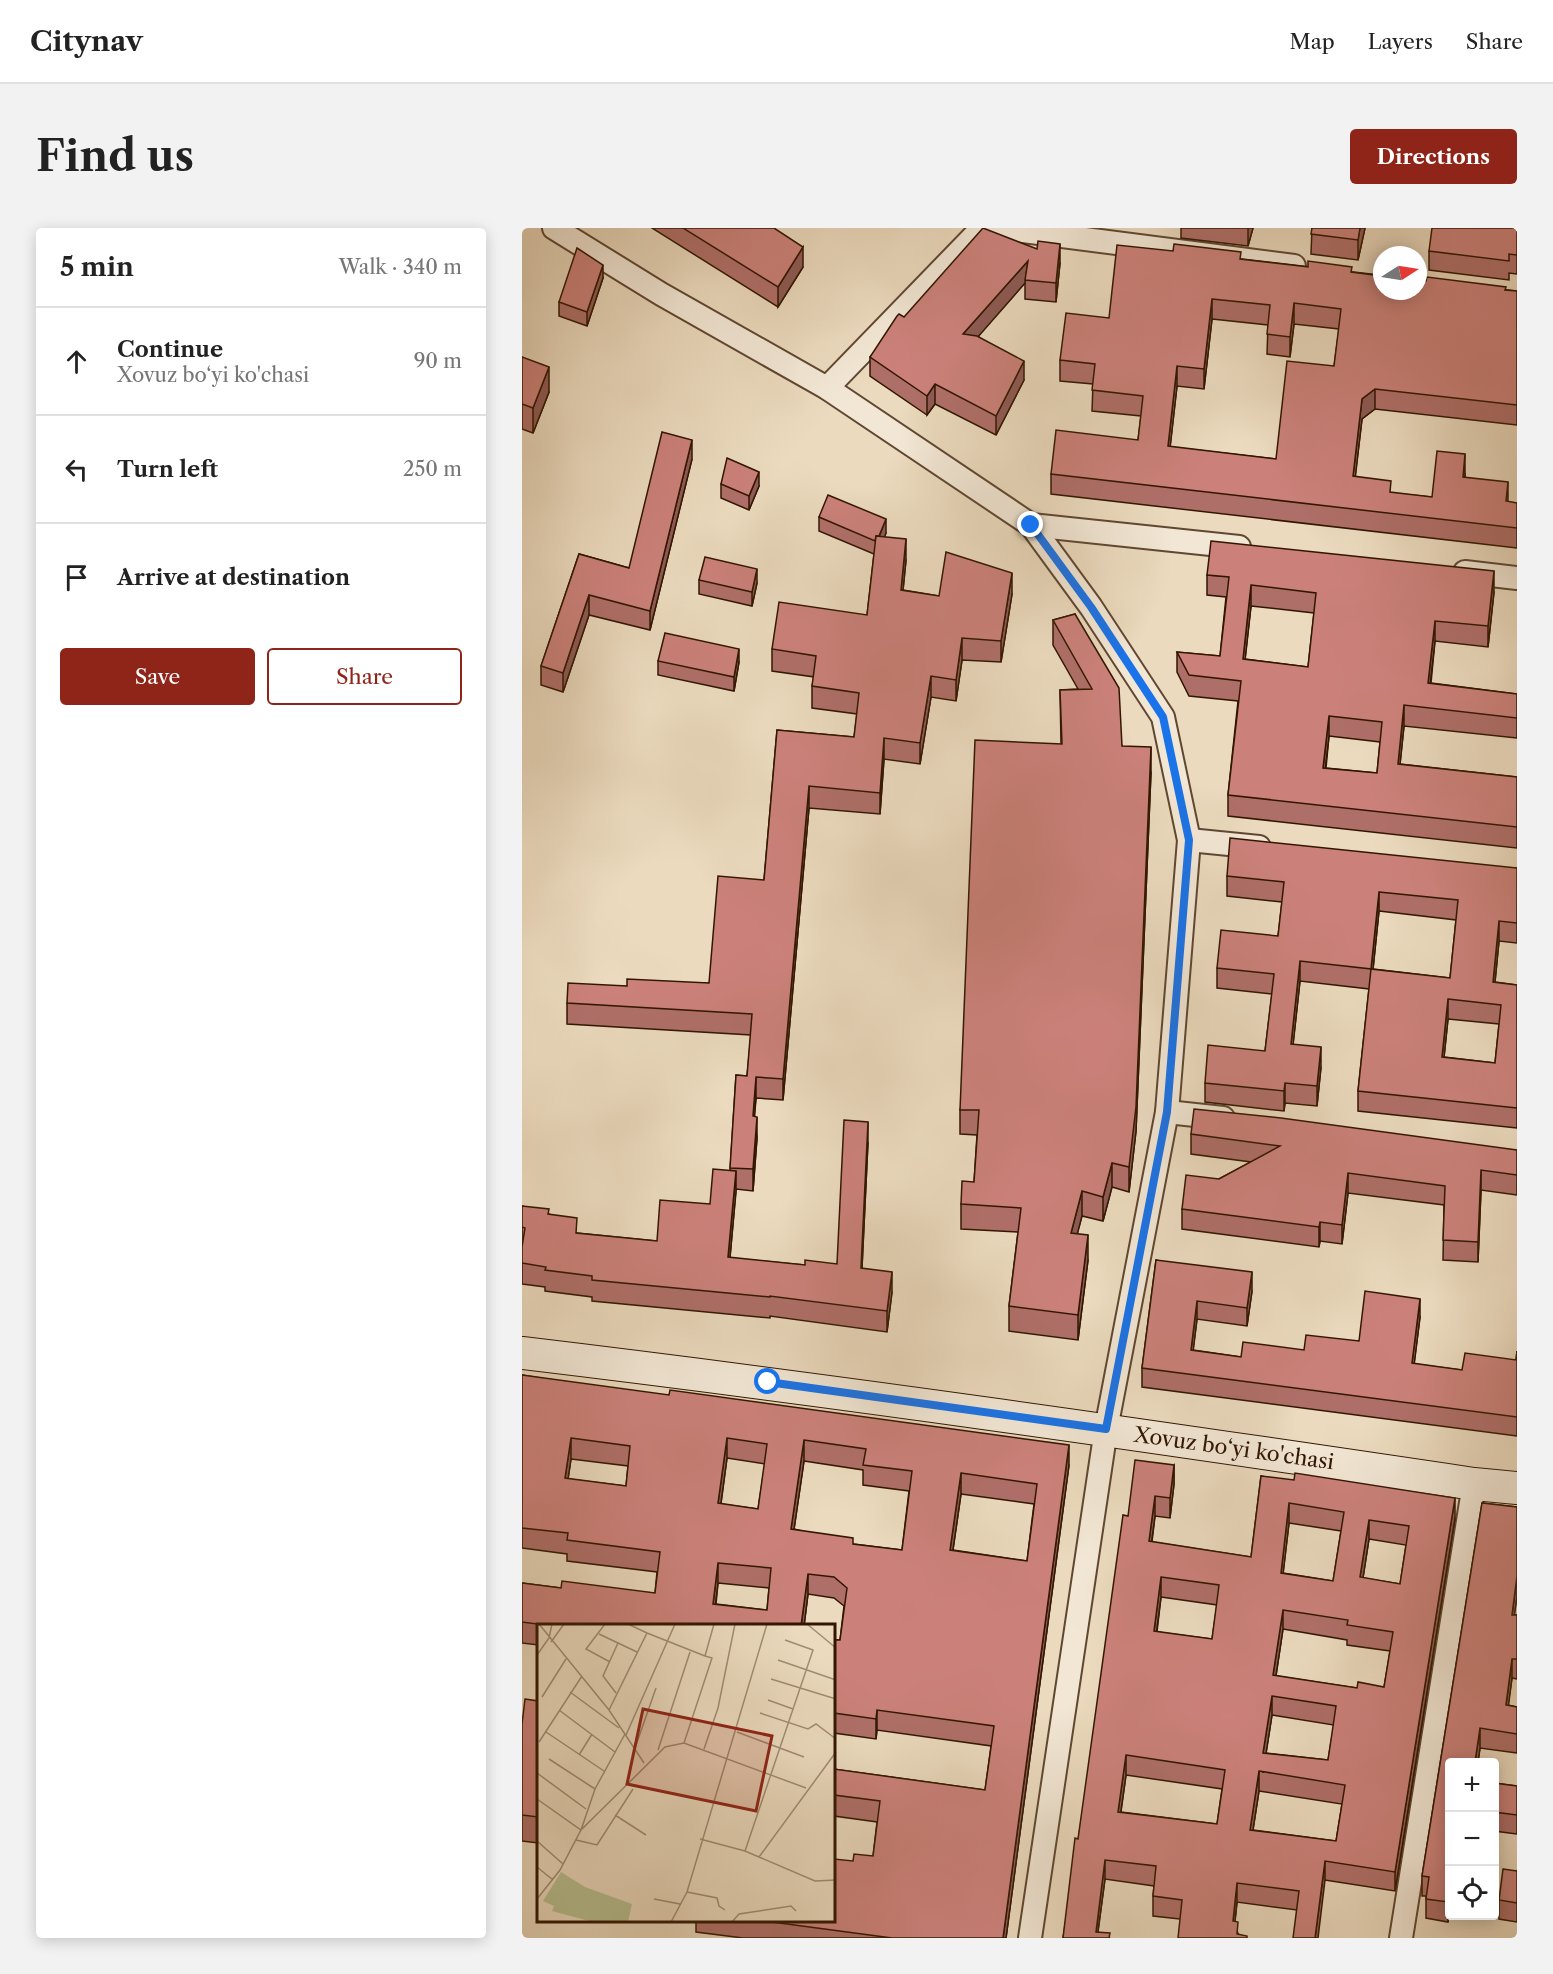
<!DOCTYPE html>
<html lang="en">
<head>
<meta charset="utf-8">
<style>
  body { margin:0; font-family:"Libre Caslon Text",serif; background:#f2f2f2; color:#222 }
  .controls { position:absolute; right:18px; bottom:18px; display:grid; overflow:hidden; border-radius:6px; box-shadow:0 3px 15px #0003 }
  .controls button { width:54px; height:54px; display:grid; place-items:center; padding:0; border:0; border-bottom:2px solid #e0e0e0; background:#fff; color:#222; font:30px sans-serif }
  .compass { position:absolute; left:851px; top:18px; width:54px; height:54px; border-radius:50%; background:#fff; box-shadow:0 3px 15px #0003; rotate:78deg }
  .stop { position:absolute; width:18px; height:18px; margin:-14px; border:4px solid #1a73e8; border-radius:50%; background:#fff }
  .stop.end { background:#1a73e8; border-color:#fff; box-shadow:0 2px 6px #0008 }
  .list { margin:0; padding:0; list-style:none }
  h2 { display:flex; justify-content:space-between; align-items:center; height:78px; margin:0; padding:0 24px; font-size:26px }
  h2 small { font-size:20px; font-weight:400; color:#767676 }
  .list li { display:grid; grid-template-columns:39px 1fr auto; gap:18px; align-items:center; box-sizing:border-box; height:108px; padding:0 24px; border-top:2px solid #e0e0e0 }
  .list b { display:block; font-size:22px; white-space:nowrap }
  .list p { margin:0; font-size:20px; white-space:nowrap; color:#767676 }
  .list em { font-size:20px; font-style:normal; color:#767676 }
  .actions { display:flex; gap:12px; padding:18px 24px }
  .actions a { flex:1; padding:14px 0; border:2px solid #8f2418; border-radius:6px; text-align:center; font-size:21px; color:#8f2418 }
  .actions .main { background:#8f2418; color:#fff }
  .icon { flex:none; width:33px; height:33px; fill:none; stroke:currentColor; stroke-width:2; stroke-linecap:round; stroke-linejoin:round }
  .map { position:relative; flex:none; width:995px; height:1710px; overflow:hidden; border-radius:6px }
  header { display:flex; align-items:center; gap:36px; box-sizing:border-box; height:84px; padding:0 30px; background:#fff; border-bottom:2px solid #e0e0e0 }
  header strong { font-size:28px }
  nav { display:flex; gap:33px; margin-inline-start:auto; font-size:21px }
  .intro { display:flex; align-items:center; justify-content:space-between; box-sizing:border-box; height:144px; padding:0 36px }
  h1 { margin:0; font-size:42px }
  .button { padding:15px 27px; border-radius:6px; background:#8f2418; color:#fff; font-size:21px; font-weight:700 }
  main { display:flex; gap:36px; padding:0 36px }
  aside { flex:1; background:#fff; border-radius:6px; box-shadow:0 3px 15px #0003 }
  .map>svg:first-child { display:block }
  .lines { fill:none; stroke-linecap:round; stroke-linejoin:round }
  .street-casing { stroke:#604731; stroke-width:26 }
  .secondary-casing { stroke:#321602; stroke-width:34 }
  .street { stroke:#f2e7d5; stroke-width:22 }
  .secondary { stroke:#f2e7d5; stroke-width:32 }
  .wall { fill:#af6f69; stroke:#321602; stroke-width:1.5; fill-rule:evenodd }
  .shaded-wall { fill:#8e5a55; stroke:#321602; stroke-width:1.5 }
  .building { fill:#cb817a; stroke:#321602; stroke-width:1.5; fill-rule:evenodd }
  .route { stroke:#1a73e8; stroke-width:8 }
  .labels { text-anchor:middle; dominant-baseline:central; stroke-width:4.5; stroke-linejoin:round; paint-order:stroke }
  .street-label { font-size:21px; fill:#321602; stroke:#f2e7d5 }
  .inset-road { fill:none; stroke:#a18c73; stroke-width:1.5 }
  .view { fill:#8f2418; fill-opacity:0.15; stroke:#8f2418; stroke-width:3 }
  .inset-edge { fill:none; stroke:#321602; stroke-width:3 }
</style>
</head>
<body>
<header>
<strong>Citynav</strong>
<nav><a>Map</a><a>Layers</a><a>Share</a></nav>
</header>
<div class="intro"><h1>Find us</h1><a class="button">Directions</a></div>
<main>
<aside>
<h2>5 min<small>Walk · 340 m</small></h2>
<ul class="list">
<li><svg class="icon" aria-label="ahead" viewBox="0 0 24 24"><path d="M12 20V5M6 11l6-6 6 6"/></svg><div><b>Continue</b><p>Xovuz bo‘yi ko'chasi</p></div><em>90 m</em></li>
<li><svg class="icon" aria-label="left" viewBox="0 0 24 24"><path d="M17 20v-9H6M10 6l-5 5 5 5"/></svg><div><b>Turn left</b></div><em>250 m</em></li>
<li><svg class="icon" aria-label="arrive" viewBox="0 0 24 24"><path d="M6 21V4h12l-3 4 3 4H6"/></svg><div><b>Arrive at destination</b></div></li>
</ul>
<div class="actions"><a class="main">Save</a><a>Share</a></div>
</aside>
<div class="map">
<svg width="995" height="1710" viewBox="0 0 995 1710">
  <rect width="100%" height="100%" fill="#ebdabe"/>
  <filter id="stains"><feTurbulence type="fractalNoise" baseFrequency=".00333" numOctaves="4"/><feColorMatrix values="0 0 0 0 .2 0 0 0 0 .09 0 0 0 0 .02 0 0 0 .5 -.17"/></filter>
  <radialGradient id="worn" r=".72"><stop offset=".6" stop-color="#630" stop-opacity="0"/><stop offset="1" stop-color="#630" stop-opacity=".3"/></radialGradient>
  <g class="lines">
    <defs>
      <g id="street">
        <polyline points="32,0 139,66 305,160 509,297 569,379 641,489 667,612 645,884 584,1201 508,1710"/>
        <polyline points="478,0 772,38"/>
        <polyline points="305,160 460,0"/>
        <polyline points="509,297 717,319"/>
        <polyline points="943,344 995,350"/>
        <polyline points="667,612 737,619"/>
        <polyline points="645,884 701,890"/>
        <polyline points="879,1710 952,1256"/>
      </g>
      <path id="secondary" d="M0,1125C318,1163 635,1209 952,1256L995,1260"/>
    </defs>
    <use href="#street" class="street-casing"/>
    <use href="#secondary" class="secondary-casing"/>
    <use href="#street" class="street"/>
    <use href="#secondary" class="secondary"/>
  </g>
  <g class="wall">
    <polygon points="130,0 252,0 281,39 256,79"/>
    <polygon points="659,0 731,0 726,18 659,10"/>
    <polygon points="790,0 843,0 836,32 789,26"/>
    <polygon points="995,0 995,46 987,45 987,52 907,42 907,23"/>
    <polygon points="515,21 538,35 534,74 503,71 503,55 456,108 502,152 474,207 413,176 405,187 348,148 348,129 382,89"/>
    <path d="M651,23L995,63V197L853,181L840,191L833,249L869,265L910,269L943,246V250L986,274L995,275V320L529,266V246L616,212L619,188L570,183L571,156L538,153V132L587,90ZM690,91L746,97L745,126L768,129L772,96L817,101L812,138L754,231L648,219L655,158L682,161Z"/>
    <polygon points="81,50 65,98 37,88 37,74"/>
    <polygon points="0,129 27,164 11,205 0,201"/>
    <polygon points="170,231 128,402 67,387 41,464 19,457 19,438 57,326 107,340"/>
    <polygon points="199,256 237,258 227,282 199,270"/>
    <polygon points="297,289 364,305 362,309 384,332 381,362 417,368 490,366 479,434 440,432 434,473 409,469 398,536 362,531 358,586 287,580 261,872 234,870 232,888 235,910 231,963 214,961 208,1030 283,1037 315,1036 346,914 340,1040 370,1064 365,1104 248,1088 248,1090 70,1073 70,1069 23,1063 23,1059 0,1056 0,978 27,986 55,1005 135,1013 188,976 208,943 214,847 225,848 229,807 45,796 45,775 105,758 187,755 242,652 255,502 332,509 335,486 290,480 290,458 292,449 250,443 250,421 345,387 352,326 297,303"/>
    <path d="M685,347L972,364L966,419L913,413L909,455L995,466V510L882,498L878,536L995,549V620L706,588V567L716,473L667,468L655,444V424L698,428L704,369L685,367ZM729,378L792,385L786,439L723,431ZM807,508L858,514L855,545L804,540Z"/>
    <polygon points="177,352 235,355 230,378 177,366"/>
    <polygon points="553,386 600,518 629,544 614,903 607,964 590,959 581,993 560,988 555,1006 566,1032 556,1112 487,1103 487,1078 496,1004 439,1001 439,976 452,954 455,907 438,906 438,882 539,516 538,462 556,461 531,417 531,392"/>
    <polygon points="136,433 217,434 212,463 136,447"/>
    <path d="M995,640V715L977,713L973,754L995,757V900L836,883V863L847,761L778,753L771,816L799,839L795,878L763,875L762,883L683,874V855L743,823L750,766L695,760V740L756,708L760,674L705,668V648ZM857,683L934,692L928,750L851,741ZM926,791L977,796L973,835L922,829Z"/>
    <polygon points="669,906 995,922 995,967 959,962 956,1034 921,1032 922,977 826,965 820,1016 798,1013 797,1019 660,1001 660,981 697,951 729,934 669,926"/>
    <polygon points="634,1032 730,1063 725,1098 675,1091 671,1122 719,1129 782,1122 837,1113 898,1089 892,1136 940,1142 994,1132 995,1123 995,1208 620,1159 620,1140"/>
    <path d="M0,1147L547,1237L484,1710H221L174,1704V1694H312L331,1633L351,1628L355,1594L312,1588V1541L463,1562L469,1518L355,1502L354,1511L312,1505V1412H318L322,1378L312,1370L286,1366L282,1398H16V1417L0,1415V1355L39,1360L133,1365L135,1344L45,1333V1326L0,1320ZM205,1230L243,1236L236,1281L199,1276ZM49,1231L106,1238L104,1258L46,1251ZM282,1233L341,1242V1257L387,1263L380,1322L331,1316L272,1301ZM439,1266L512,1276L505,1333L431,1322ZM196,1355L247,1360L245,1382L194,1376Z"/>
    <path d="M652,1237V1256L648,1290L633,1288L630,1314L729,1329L739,1248L933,1290L873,1663L803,1652L775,1682L715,1674L713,1694L716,1706L725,1710L658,1691L631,1688V1668L632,1658L583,1651L576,1704L588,1710H541L606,1288ZM767,1295L819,1303L811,1353L761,1345ZM847,1311L884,1317L878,1356L841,1350ZM639,1369L695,1377L690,1411L635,1404ZM761,1401L825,1412V1417L868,1423L862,1459L835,1460L754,1448ZM750,1487L812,1497L806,1532L744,1525ZM604,1547L700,1561L695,1596L599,1584ZM737,1563L820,1576L814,1613L731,1602Z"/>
    <polygon points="960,1275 995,1279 995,1368 992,1387 995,1387 995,1451 990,1450 986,1477 995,1479 995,1525 958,1520 956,1534 927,1534 927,1685 926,1694 904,1690 904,1668 900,1668 900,1648"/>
    <polygon points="16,1473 16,1615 0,1613 0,1496"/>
    <polygon points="972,1555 995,1558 995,1606 972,1603"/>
    <polygon points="995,1643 995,1694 977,1691 977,1672"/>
  </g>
  <g class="shaded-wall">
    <polygon points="726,0 731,0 726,18"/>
    <polygon points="838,0 843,0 836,32 836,12"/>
    <polygon points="538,16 538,35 534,74 534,55"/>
    <polygon points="281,19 281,39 256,79 256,59"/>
    <polygon points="506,33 503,55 441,126 441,106"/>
    <polygon points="81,37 81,50 65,98 65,84"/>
    <polygon points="690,71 690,91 682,161 682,141"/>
    <polygon points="772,75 772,96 768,129 768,109"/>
    <polygon points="502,133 502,152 474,207 474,188"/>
    <polygon points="655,138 655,158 646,238 646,218"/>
    <polygon points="27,139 27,164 11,205 11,180"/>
    <polygon points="413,156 413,176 405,187 405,168"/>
    <polygon points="853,161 853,181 840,191 831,269 831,248 840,171"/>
    <polygon points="170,212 170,231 128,402 128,383"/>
    <polygon points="943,226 943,246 941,269 941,249"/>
    <polygon points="237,244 237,258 227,282 227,268"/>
    <polygon points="986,254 986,275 984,273"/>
    <polygon points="364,291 364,305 355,328 355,314"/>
    <polygon points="384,311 384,332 379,383 379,362"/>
    <polygon points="235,341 235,355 230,378 230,364"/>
    <polygon points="972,343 972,364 966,419 966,398"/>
    <polygon points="490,345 490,366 479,434 479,413"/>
    <polygon points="729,357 729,378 721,451 721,431"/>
    <polygon points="67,367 67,387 41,464 41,445"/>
    <polygon points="913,393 913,413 906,475 906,455"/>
    <polygon points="440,410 440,432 434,473 434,452"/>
    <polygon points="217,421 217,434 212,463 212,449"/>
    <polygon points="409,448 409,469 398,536 398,515"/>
    <polygon points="882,477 882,498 876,556 876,536"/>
    <polygon points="807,488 807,508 801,560 801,540"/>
    <polygon points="362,510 362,531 358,586 358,565"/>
    <polygon points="629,519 629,544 614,903 607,964 607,939"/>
    <polygon points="287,558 287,580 261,872 261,851"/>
    <polygon points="857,664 857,683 849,761 849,741"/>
    <polygon points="977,693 977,713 971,774 971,754"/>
    <polygon points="778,733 778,753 769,836 769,816"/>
    <polygon points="926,771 926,791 920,849 920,829"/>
    <polygon points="799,819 799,839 795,878 795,858"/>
    <polygon points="234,849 234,870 231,910 231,888"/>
    <polygon points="763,855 763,875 762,883 762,863"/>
    <polygon points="235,889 235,910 231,963 231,941"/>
    <polygon points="346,894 346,914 339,1060 339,1040"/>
    <polygon points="590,935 590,959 581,993 581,969"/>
    <polygon points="959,942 959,962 956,1034 956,1014"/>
    <polygon points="214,943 214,964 206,1050 206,1029"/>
    <polygon points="826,945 826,965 820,1016 820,997"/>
    <polygon points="560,963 560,988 549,1030 549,1005"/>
    <polygon points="798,994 798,1013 797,1019 797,999"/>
    <polygon points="566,1007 566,1032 556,1112 556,1087"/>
    <polygon points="370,1044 370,1064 365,1104 365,1083"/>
    <polygon points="730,1044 730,1063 725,1098 725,1080"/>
    <polygon points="898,1071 898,1089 890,1154 890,1135"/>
    <polygon points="675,1073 675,1091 669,1141 669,1122"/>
    <polygon points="49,1210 49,1231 43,1271 43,1250"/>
    <polygon points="205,1210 205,1230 196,1296 196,1275"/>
    <polygon points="282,1212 282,1233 269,1322 269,1301"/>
    <polygon points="547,1217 547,1237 484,1710 481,1710"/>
    <polygon points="652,1237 652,1256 648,1290 648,1270"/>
    <polygon points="439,1245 439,1266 428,1342 428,1322"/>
    <polygon points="633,1268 633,1288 627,1333 627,1313"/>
    <polygon points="933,1270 933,1290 873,1663 873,1644"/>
    <polygon points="767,1275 767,1295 759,1364 759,1345"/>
    <polygon points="847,1292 847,1311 838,1369 838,1349"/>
    <polygon points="196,1335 196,1355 191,1396 191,1376"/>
    <polygon points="286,1346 286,1366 282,1398 279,1398"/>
    <polygon points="995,1348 995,1368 990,1406 990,1387"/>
    <polygon points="639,1349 639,1369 632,1423 632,1403"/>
    <polygon points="761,1382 761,1401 751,1467 751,1447"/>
    <polygon points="990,1431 990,1450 984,1497 984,1477"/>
    <polygon points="750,1468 750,1487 741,1545 741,1525"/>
    <polygon points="355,1482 355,1502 354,1511 354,1491"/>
    <polygon points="958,1500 958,1520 956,1534 953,1534"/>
    <polygon points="604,1527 604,1547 596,1603 596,1584"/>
    <polygon points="737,1543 737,1563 728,1621 728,1602"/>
    <polygon points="583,1632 583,1651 575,1710 574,1704"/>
    <polygon points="803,1633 803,1652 796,1710 793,1710"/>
    <polygon points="715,1655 715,1674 711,1710 711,1693"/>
    <polygon points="927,1666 927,1685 926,1694 926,1674"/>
  </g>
  <g class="building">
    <polygon points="161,0 252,0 281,19 256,59"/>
    <polygon points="461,0 515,21 516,13 538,16 534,55 503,52 506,33 441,106 455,108 502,133 474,188 413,156 405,168 348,129 375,88 377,86 382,89"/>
    <polygon points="790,0 838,0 836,12 789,6"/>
    <polygon points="910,0 995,0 995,27 987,26 987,33 907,23"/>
    <path d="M652,16L719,24L718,31L786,39V33L830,39L829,44L860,48V63H896V52L904,53L905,49L984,59L983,62L995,63V177L853,161L840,171L831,248L869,253L868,264L910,269L915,223L943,226L941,249L986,254L984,273L995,275V300L529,246L534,202L616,212L621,168L570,162L573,136L538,132L544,85L587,90L595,17L651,23ZM690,71L748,77L745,106L768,109L772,75L819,81L812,138L765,133L754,231L646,218L655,138L682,141Z"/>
    <polygon points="55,20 81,37 65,84 37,74"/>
    <polygon points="0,129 27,139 11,180 0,176"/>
    <polygon points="140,204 170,212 128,383 67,367 41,445 19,438 57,326 107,340"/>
    <polygon points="205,230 237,244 227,268 199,256"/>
    <polygon points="306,267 364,291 357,308 354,308 353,313 297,289"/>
    <polygon points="354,308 384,311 379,362 417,368 424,324 490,345 479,413 440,410 434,452 409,448 398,515 362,510 358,565 287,558 261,851 234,849 231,888 235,889 231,941 208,940 214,847 225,848 230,786 45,775 46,755 105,758 105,751 187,755 196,648 242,652 255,502 332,509 337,465 290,458 294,428 250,421 257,374 345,387"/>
    <path d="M689,313L972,343L966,398L913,393L906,455L995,466V490L882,477L876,536L995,549V599L706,567L719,453L667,447L655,424L698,428L707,349L685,347ZM729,357L794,365L786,439L721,431ZM807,488L860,494L855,545L801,540Z"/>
    <polygon points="183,329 235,341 230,364 177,352"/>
    <polygon points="553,386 597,460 600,518 629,519 614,879 607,939 590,935 581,969 560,963 549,1005 566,1007 556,1087 487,1078 499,980 439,976 440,953 452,954 457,882 438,882 453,512 540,516 538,462 570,461 531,392"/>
    <polygon points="143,405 217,421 212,449 136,433"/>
    <path d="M708,610L995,640V695L977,693L971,754L995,757V880L836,863L849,741L778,733L769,816L799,819L795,858L763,855L762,863L683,855L686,817L743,823L752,746L695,740L699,702L756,708L762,654L705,648ZM857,664L936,672L928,750L849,741ZM926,771L979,777L973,835L920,829Z"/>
    <polygon points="672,881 759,890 995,922 995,947 959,942 956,1014 921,1012 923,958 826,945 820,997 798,994 797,999 660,981 664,947 697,951 758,918 669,906"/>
    <polygon points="322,892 346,894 339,1040 370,1044 365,1083 248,1068 248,1069 70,1052 70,1048 23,1042 24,1039 0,1035 0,1019 3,1000 0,999 0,978 27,981 26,986 55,990 54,1005 135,1013 138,972 188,976 191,941 214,943 206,1029 283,1037 283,1032 315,1036"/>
    <polygon points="634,1032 730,1044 725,1080 675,1073 669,1122 719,1129 721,1114 782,1122 784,1107 837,1113 843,1063 898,1071 890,1135 940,1142 943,1125 994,1132 995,1123 995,1189 620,1140"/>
    <path d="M0,1147L147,1167L148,1162L547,1217L481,1710H370L250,1694H312V1631L331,1633L332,1626L351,1628L358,1573L312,1567V1541L463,1562L472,1498L355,1482L354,1491L312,1485V1412H318L325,1360L312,1349L286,1346L279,1398H30L0,1394V1355L39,1360L40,1353L133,1365L138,1324L45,1312L46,1305L0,1300ZM49,1210L108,1218L104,1258L43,1250ZM205,1210L245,1216L236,1281L196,1275ZM282,1212L344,1221L341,1237L390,1243L380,1322L331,1316V1310L269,1301ZM439,1245L515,1256L505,1333L428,1322ZM196,1335L249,1340L245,1382L191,1376Z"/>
    <path d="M613,1232L652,1237L648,1270L633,1268L627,1313L729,1329L739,1248L772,1252L773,1245L933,1270L873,1644L803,1633L793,1710H771L777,1663L715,1655L711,1693L716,1694L715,1706L725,1708V1710H656L660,1672L631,1668L634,1638L583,1632L574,1704L588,1705L587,1710H541L553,1610L556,1611L601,1287L606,1288ZM767,1275L822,1284L811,1353L759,1345ZM847,1292L887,1298L878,1356L838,1349ZM639,1349L697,1357L690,1411L632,1403ZM761,1382L826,1392L825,1397L871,1404L862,1459L836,1454L835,1460L751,1447ZM750,1468L814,1478L806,1532L741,1525ZM604,1527L703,1542L695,1596L596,1584ZM737,1543L823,1557L814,1613L728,1602Z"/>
    <polygon points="960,1275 995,1279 995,1348 990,1387 995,1387 995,1431 990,1431 984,1477 995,1479 995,1506 958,1500 953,1534 927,1534 927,1666 926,1674 904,1671 907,1649 900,1648"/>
    <polygon points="3,1471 16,1473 16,1589 0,1587 0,1496"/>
    <polygon points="972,1555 995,1558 995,1587 972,1584"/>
    <polygon points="981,1641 995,1643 995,1675 977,1672"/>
  </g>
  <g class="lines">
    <polyline class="route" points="246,1154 584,1201 645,884 667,612 641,489 569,379 509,297"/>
  </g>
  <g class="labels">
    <g class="street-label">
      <text transform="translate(712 1220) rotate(8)">Xovuz bo‘yi ko'chasi</text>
    </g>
  </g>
  <g transform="translate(15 1396)">
    <rect width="298" height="298" fill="#ebdabe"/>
    <path d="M24,248L48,263L95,280L91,298H56L15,287L17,282L6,277Z" fill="#b7c091"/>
    <path class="inset-road" d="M2,0L72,86L107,139M68,0L49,25L73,38M91,0L110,9M270,0L299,24M62,10L100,28M14,18L27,0M0,31L12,14L15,0M241,36L299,56M234,55L299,75M33,68L82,104M79,69L66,52L81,19M5,73L29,35M231,76L256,85M22,86L78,128M72,86L110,9L168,32M223,89L271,105L279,100L299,115M9,108L67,147M200,108L267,133M89,111L138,0M2,118L45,52M147,119L175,34L168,32L177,0M98,124L119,64M167,125L181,84L198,0M121,126L153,28M42,131L55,110M12,135L58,165M0,149L49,185M0,175L44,206L58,165L88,110M78,191L109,211M163,215L208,227L278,257L299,256M39,216L60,221L96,165M0,217L26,240M208,227L276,26L248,16M222,233L299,128M0,243L16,256M150,268L180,274L182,282L188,286M0,275L23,246L44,206L128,123L147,119L269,164M117,275L143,280M134,298L150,268L230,0M195,298L202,290L254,282L259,287"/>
    <path class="view" d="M106,85L235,112L219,187L90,160Z"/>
    <rect width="298" height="298" class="inset-edge"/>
  </g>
  <rect width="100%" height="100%" filter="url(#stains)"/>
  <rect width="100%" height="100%" fill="url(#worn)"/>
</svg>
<div class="controls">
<button>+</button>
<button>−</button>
<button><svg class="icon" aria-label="locate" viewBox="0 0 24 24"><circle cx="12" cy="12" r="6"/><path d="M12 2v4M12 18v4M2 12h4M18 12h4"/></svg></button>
</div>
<svg class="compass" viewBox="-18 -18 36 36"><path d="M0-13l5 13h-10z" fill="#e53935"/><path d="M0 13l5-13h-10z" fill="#767676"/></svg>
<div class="stop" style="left:246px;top:1154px"></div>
<div class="stop end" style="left:509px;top:297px"></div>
</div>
</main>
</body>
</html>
